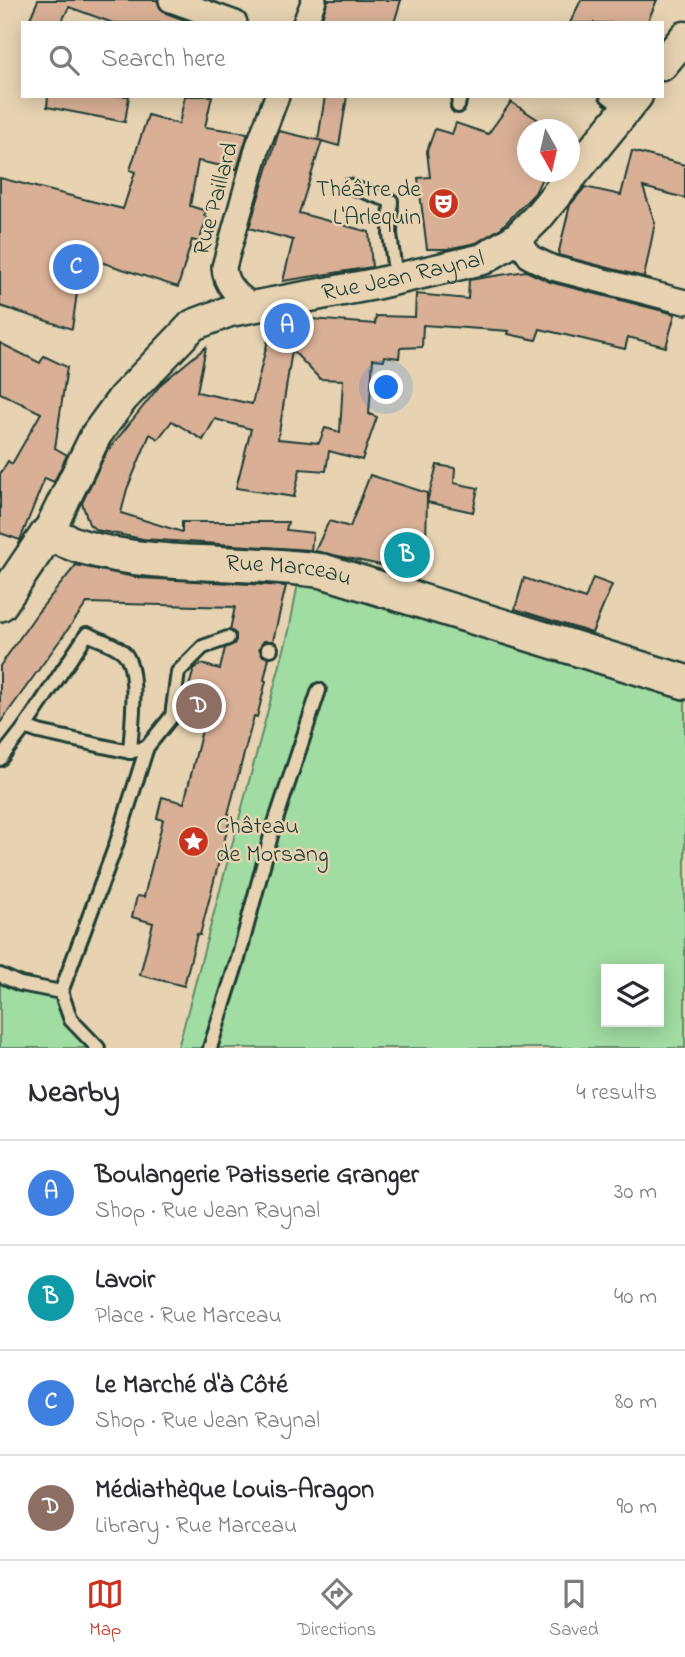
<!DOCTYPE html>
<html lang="en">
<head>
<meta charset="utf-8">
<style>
  body { margin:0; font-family:"Indie Flower",sans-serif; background:#f2f2f3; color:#2b2b33 }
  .controls { position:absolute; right:21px; bottom:21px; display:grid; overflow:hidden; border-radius:0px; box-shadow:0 4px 18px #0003 }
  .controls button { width:63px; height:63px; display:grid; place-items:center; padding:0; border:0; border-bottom:2px solid #e1e1e2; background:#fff; color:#2b2b33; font:35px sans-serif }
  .compass { position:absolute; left:517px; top:119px; width:63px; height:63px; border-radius:50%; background:#fff; box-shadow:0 4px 18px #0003; rotate:172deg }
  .you { position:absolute; left:387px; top:388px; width:24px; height:24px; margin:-18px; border:5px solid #fff; border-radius:50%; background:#1a73e8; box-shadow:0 0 0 10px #1a73e833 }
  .badge { display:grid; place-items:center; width:46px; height:46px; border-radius:50%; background:#c8321e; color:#fff; font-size:23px; font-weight:700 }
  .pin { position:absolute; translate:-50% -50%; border:4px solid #fff; box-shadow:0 2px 7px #0006 }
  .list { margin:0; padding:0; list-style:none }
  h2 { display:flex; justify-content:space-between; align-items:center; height:91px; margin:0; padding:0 28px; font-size:30px }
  h2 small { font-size:23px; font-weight:400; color:#7c7c81 }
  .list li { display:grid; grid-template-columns:46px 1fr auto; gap:21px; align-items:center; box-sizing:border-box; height:105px; padding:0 28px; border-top:2px solid #e1e1e2 }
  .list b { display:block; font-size:26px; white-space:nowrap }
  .list p { margin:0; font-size:23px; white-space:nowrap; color:#7c7c81 }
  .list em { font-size:23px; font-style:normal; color:#7c7c81 }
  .icon { flex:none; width:38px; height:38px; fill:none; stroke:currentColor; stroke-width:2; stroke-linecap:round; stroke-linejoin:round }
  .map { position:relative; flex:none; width:685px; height:1048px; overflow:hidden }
  .search { position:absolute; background:#fff; box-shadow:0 4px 18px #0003; left:21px; right:21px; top:21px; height:77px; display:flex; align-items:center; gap:18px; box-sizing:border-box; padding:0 24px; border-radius:0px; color:#7c7c81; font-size:26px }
  .sheet { height:511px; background:#fff }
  nav { display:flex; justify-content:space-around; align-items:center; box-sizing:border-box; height:98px; border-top:2px solid #e1e1e2; background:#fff; font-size:19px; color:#7c7c81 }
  nav a { display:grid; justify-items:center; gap:4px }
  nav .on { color:#c8321e }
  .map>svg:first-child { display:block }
  .green { fill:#a1dca2; stroke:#608c6b; stroke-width:2; fill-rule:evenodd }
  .building { fill:#d9b096; stroke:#1f3d34; stroke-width:2; fill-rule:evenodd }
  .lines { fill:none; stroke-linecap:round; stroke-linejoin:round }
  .service-casing { stroke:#1f3d34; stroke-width:18 }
  .minor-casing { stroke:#1f3d34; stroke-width:28 }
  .tertiary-casing { stroke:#1f3d34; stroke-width:35 }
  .secondary-casing { stroke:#1f3d34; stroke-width:38 }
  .service { stroke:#e7d3b2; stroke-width:12 }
  .minor { stroke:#e7d3b2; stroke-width:23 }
  .tertiary { stroke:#e7d3b2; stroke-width:30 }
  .secondary { stroke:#e7d3b2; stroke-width:33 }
  .labels { text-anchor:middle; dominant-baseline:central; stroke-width:5; stroke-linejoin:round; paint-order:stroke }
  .poi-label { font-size:24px; fill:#1f3d34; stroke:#e7d3b2; text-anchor:end }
  .street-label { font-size:24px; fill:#1f3d34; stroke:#e7d3b2 }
</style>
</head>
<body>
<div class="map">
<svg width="685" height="1048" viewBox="0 0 685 1048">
  <rect width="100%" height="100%" fill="#e7d3b2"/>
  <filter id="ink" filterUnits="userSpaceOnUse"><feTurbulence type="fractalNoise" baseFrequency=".0143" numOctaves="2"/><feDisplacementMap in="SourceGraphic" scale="14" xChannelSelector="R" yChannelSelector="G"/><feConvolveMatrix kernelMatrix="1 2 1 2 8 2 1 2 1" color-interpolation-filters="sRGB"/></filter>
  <g filter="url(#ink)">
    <g class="green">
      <path d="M298,583L397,606L685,696V1048H178L289,631ZM606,969H659V1022H606Z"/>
      <polygon points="0,975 61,992 71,1020 98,1048 0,1048"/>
    </g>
    <g class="building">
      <polygon points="38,0 157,0 160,8 166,13 193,23 113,23 69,7 61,23 28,23"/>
      <polygon points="328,0 401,0 394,23 320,23"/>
      <polygon points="581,0 657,0 647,23 570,23"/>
      <polygon points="48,96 129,96 125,122 47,107"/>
      <polygon points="185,96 212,96 205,127 248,133 237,169 198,161 190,206 206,211 204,216 207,217 199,242 192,240 178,287 82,256 72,329 0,306 0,178 123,209 135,172 130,170 148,115 179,124"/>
      <polygon points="325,96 347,96 339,146 318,140"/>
      <polygon points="511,102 554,130 528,130 528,172 545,172 535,193 501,228 476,243 447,249 427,249 418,178 430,177 427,151 435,129 452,134 456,123 488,134"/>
      <polygon points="279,131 322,141 299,213 369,232 372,267 283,281 293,240 249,228"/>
      <polygon points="632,151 685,165 685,198 643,187 655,223 644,277 558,255 570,205 585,187 621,195"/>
      <path d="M526,271L550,282L675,314L666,347L628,337L625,349L540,329L536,340L508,334L509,331L423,325L422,347L400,348L399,358L385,356L384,360L373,359L369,414L377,417L362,460L329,451L326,471L300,469L294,497L236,488L251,429L215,419L203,440L172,421L158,439L150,434L127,489L121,513L182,532V522H288L286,530L313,533L311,550L143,539L96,530L89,524L82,503L106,453L162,383L206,347L197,392L252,404L271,328L267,324L297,328L299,318L375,324L376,316L415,317L416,294L468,299L469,280ZM292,350L320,379L343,380L340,432L325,428L319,443L278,439Z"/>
      <polygon points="0,343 40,363 44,356 67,367 55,448 67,455 54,482 45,478 20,540 0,533 0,474 8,461 12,464 41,413 0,393"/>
      <polygon points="437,465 455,468 454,483 478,488 473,512 427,502"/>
      <polygon points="370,475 427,493 426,547 417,580 385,566 315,551 329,521 350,527"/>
      <polygon points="76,565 139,578 286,586 273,641 264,641 259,648 263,656 269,658 264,680 266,681 257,717 254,716 228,814 231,815 200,935 197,934 184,986 140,975 153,923 132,917 137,896 144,897 163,820 157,818 162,797 184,803 204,722 196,695 187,693 194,669 201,664 220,669 225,648 234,644 236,640 236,634 230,630 235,607 87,603 0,723 0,666 38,612"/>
      <polygon points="524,578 585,599 593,578 612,585 592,633 515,609"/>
    </g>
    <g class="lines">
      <defs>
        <g id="service">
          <polyline points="607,96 625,110"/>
          <polyline points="458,106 460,96"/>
          <polyline points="349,186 391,201 390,234 396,279"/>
          <polyline points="268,649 271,649"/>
          <polyline points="25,727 39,732 130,752 147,747 172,716 178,672 203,647 228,638"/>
          <path d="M0,759L25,727L87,634C98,639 112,643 122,651C141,666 131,728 130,752"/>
          <polyline points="0,975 20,984 61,992 71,1020 98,1048"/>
          <polyline points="61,992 116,845 147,747"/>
          <polyline points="210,1048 238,959 272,832 319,690"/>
        </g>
        <g id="minor">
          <polyline points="171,0 235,23"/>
          <polyline points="305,23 314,0"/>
          <polyline points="517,238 530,257 553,268 685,302"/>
          <path d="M253,306C238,295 225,287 224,267L258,146L277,96"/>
        </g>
        <g id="tertiary">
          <polyline points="662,65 685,37"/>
          <path id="s1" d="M48,533L96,435L123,398L193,325L230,311L375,284L483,259L517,238L537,218L637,96"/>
        </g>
        <g id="secondary">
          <path id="s2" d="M0,604L48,533C60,538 71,544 83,547C158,569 244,559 323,571L685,682"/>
        </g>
      </defs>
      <use href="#service" class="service-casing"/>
      <use href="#minor" class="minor-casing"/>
      <use href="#tertiary" class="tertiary-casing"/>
      <use href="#secondary" class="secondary-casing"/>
      <use href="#service" class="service"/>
      <use href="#minor" class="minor"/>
      <use href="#tertiary" class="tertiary"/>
      <use href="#secondary" class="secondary"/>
    </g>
  </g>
  <defs>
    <symbol id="theatre-disc" viewBox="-11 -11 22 22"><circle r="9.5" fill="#c8321e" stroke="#e7d3b2"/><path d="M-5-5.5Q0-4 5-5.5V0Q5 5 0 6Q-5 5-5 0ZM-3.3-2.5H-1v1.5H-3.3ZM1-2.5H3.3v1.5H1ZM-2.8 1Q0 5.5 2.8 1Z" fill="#fff"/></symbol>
    <symbol id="sight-disc" viewBox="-11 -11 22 22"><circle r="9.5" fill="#c8321e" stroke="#e7d3b2"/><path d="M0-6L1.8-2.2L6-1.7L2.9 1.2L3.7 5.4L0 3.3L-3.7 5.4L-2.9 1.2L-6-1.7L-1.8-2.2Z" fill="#fff"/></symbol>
  </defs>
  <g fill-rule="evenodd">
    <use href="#theatre-disc" x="426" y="186" width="35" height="35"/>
    <use href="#sight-disc" x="176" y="824" width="35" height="35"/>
  </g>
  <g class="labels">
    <g class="poi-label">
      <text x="421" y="190">Théâtre de<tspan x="421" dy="28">L'Arlequin</tspan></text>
      <text x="216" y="827" text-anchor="start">Château<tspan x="216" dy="28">de Morsang</tspan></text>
    </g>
    <g class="street-label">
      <text transform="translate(217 199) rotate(-75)">Rue Paillard</text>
      <text stroke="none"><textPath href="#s1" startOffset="472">Rue Jean Raynal</textPath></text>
      <text stroke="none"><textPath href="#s2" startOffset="331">Rue Marceau</textPath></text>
    </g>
  </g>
</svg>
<div class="controls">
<button><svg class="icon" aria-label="layers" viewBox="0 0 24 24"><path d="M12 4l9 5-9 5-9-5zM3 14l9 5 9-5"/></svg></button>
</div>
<svg class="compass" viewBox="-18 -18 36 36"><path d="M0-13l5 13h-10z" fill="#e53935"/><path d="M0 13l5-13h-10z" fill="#7c7c81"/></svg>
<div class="you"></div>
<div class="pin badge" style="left:287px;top:326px;background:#3f7fe0">A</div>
<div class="pin badge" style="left:407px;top:555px;background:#0f9aa8">B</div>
<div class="pin badge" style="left:76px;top:267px;background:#3f7fe0">C</div>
<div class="pin badge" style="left:199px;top:706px;background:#8d6e63">D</div>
<div class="search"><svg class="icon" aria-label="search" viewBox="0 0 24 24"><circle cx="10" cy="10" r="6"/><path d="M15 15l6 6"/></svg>Search here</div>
</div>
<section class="sheet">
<h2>Nearby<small>4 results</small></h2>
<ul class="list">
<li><span class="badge" style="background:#3f7fe0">A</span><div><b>Boulangerie Patisserie Granger</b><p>Shop · Rue Jean Raynal</p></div><em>30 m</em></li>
<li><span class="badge" style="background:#0f9aa8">B</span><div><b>Lavoir</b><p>Place · Rue Marceau</p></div><em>40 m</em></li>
<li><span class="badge" style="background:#3f7fe0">C</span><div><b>Le Marché d'à Côté</b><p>Shop · Rue Jean Raynal</p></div><em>80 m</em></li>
<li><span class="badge" style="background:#8d6e63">D</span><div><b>Médiathèque Louis-Aragon</b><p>Library · Rue Marceau</p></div><em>90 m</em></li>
</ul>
</section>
<nav>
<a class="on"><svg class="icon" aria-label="map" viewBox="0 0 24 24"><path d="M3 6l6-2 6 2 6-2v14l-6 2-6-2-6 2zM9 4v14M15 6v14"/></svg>Map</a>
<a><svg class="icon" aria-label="directions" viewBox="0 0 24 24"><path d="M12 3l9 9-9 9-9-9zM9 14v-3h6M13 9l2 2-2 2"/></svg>Directions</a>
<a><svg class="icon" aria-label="saved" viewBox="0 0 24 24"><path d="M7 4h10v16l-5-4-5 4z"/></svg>Saved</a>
</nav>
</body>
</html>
